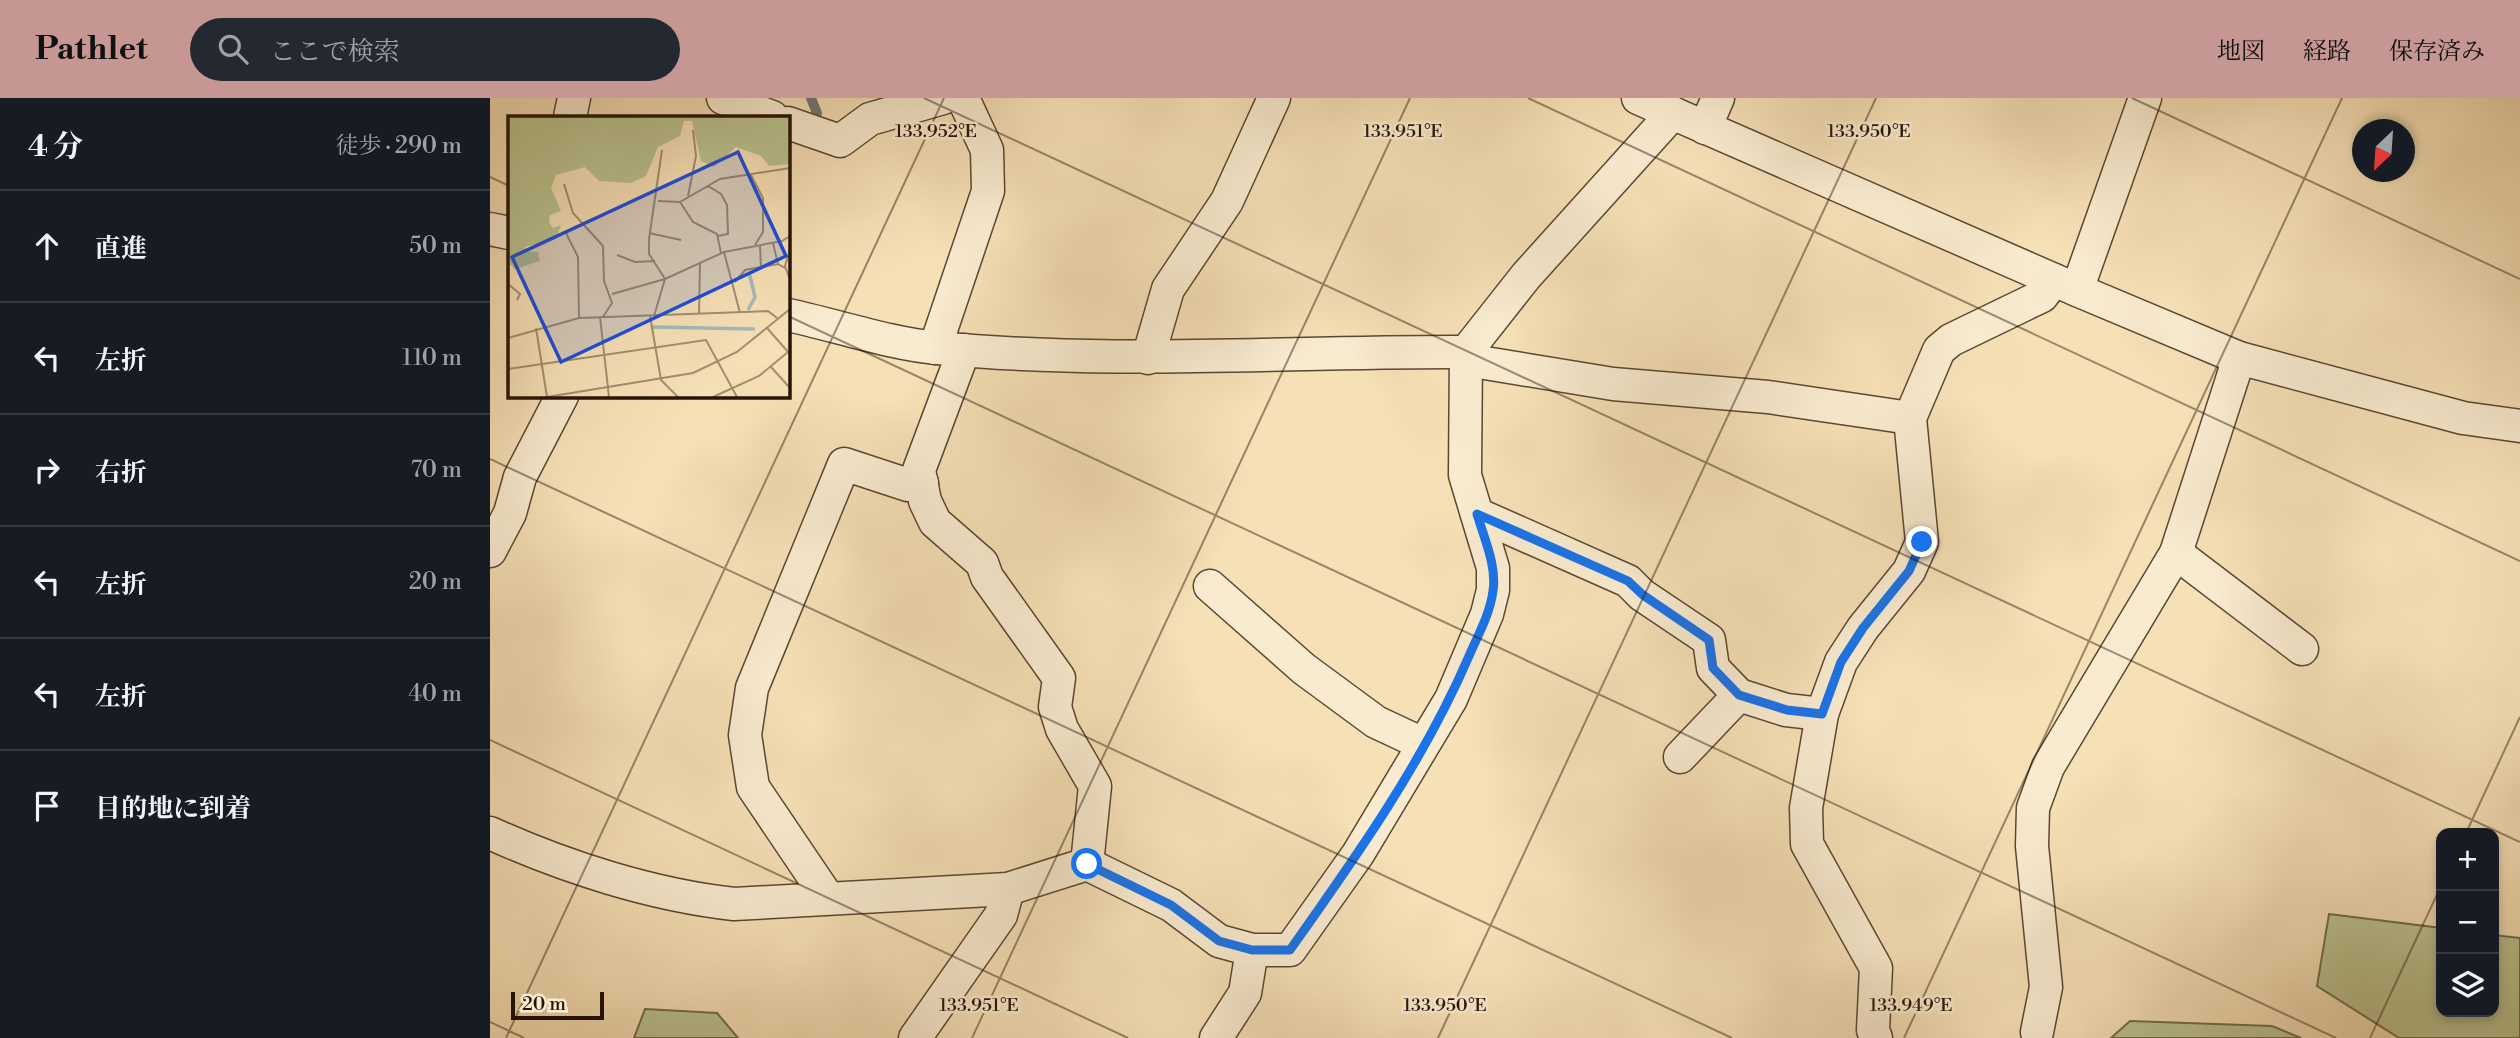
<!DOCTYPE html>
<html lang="ja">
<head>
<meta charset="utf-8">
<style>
  body { margin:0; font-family:"Libre Bodoni","Noto Serif JP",serif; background:#242831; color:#f1f3f6 }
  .controls { position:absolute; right:21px; bottom:21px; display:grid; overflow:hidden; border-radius:14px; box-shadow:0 4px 10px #0003 }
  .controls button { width:63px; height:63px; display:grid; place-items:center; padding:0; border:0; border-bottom:2px solid #363941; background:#171b24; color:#f1f3f6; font:35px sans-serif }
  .compass { position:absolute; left:1862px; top:21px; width:63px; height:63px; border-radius:50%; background:#171b24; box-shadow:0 4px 10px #0003; rotate:205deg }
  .scale { position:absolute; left:21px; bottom:18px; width:93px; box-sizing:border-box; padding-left:7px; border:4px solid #271405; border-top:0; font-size:19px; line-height:24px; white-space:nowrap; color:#271405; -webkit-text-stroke:5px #f9ebd0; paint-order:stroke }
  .stop { position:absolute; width:21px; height:21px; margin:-16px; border:5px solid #1a73e8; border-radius:50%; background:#fff }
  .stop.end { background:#1a73e8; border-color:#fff; box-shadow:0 2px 7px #0008 }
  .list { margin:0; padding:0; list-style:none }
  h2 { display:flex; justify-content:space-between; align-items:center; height:91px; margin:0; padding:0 28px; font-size:30px }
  h2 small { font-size:23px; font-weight:400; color:#9ea1a6 }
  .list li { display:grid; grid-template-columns:46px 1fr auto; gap:21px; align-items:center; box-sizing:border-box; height:112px; padding:0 28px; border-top:2px solid #363941 }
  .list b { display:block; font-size:26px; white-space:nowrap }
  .list em { font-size:23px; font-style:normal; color:#9ea1a6 }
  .icon { flex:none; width:38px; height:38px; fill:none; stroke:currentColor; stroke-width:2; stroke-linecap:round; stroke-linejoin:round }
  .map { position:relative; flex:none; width:2030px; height:940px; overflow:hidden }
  header { display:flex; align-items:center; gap:42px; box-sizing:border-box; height:98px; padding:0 35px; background:#c59692; color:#111 }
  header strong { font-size:33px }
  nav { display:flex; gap:38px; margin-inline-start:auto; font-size:24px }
  .search { width:490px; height:63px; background:#242831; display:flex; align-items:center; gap:18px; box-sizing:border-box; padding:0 24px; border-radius:38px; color:#9ea1a6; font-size:26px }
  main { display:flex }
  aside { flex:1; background:#171b24 }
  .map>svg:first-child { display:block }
  .green { fill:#bac390; stroke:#706c4a; stroke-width:2 }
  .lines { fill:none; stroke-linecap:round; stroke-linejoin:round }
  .stream { stroke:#717872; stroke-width:10 }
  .street-casing { stroke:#5b4731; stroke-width:35 }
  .street { stroke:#f9ebd0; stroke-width:32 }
  .route { stroke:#1a73e8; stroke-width:9 }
  .ticks { fill:none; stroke:#271405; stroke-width:2; stroke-opacity:0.45 }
  .inset-river { fill:none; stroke:#a3baba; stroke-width:3.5 }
  .inset-road { fill:none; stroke:#a38e6f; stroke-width:2 }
  .view { fill:#1d4ed8; fill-opacity:0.15; stroke:#1d4ed8; stroke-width:3.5 }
  .inset-edge { fill:none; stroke:#271405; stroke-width:3.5 }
  .ticks-label { font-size:18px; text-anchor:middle; fill:#271405; stroke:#f9ebd0; stroke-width:5; stroke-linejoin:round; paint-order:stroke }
</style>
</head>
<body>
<header>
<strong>Pathlet</strong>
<div class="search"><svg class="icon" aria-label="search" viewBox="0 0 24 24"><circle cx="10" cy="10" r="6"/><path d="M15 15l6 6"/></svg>ここで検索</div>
<nav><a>地図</a><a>経路</a><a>保存済み</a></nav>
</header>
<main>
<aside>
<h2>4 分<small>徒歩 · 290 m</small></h2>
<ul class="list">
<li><svg class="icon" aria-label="ahead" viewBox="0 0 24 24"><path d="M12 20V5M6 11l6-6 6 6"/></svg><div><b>直進</b></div><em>50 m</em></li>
<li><svg class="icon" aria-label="left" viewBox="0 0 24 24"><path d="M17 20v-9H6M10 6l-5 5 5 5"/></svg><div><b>左折</b></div><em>110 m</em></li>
<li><svg class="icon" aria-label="right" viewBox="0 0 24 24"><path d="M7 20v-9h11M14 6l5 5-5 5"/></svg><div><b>右折</b></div><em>70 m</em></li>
<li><svg class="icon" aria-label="left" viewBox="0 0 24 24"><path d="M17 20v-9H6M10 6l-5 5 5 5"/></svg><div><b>左折</b></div><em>20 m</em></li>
<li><svg class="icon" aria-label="left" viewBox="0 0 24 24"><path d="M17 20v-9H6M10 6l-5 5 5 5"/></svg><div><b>左折</b></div><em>40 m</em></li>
<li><svg class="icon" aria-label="arrive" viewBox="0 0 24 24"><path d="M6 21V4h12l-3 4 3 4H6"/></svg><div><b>目的地に到着</b></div></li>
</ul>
</aside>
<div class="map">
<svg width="2030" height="940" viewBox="0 0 2030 940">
  <rect width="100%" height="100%" fill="#f6e0b6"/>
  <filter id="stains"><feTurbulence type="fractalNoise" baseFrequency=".00286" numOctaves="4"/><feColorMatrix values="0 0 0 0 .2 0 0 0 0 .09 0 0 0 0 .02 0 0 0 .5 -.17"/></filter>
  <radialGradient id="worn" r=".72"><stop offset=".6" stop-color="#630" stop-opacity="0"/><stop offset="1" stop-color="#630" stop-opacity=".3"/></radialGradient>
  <g class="green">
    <polygon points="1839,816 1951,830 1951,914 2004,914 2004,837 2030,840 2030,940 1909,940 1827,888"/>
    <polygon points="155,911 227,915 248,940 144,940"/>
    <polygon points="1640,923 1782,928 1811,940 1621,940"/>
  </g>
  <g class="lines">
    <polyline class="stream" points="321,0 327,15"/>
    <defs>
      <g id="street">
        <polyline points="233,0 282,19"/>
        <polyline points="1148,0 1587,192 1749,260 1973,320 2030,328"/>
        <polyline points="80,19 84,0"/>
        <polyline points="298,25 350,43 380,21 453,0"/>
        <polyline points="1215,30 1228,0"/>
        <polyline points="0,131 19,135"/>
        <polyline points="1587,192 1655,0"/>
        <path d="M298,217C345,227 401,246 448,250C624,267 800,253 976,254L989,264L1123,286L1278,299L1420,320"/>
        <polyline points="445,250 498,93 497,52 473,0"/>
        <polyline points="474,252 429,372 435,403 445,424 492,465 497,479 569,580 565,609 572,631 605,688 597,766"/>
        <polyline points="658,260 678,191 737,103 784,0"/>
        <polyline points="987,416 1138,483 1152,497 1219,542 1223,570 1249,597"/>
        <polyline points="0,453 20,415 30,379 72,298"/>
        <polyline points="1686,455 1812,551"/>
        <polyline points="720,488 814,571 886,624 933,646"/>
        <polyline points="1190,659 1249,597 1296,612 1332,616"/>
        <path d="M0,735C75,769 162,797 244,806L518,791L597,766L681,807L729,843L762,852H800L868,756L961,601L997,516L1003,492V470L975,377L976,254L1036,178L1183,15"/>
        <polyline points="338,800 263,689 255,637 262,590 354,366 418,387 432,385"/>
        <polyline points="1547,934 1556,889 1542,748 1543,710 1558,669 1686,455 1749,260"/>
        <polyline points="425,940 511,817 518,791"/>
        <polyline points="726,940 755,895 762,852"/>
        <polyline points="1386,940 1383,932 1386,870 1317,746 1316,710 1332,616 1351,564 1373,530 1419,473 1432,444 1420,320 1449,252 1461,242 1552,198 1564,182"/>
      </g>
    </defs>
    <use href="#street" class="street-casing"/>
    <use href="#street" class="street"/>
  </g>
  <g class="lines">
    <path class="route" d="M597,766L681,807L729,843L762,852H800C866,759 934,663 979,558C988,537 1000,516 1003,493C1007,468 994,440 987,416L1138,483L1153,497L1219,542L1223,570L1249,597L1297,612L1332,616L1351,564L1373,530L1419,473L1432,444"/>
  </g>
  <path class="ticks" d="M434,0L2030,744M1038,0L2030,463M1642,0L2030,181M0,79L19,88M298,218L1846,940M0,361L1242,940M0,642L638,940M1976,735L2030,619M0,924L34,940M16,940L454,0M482,940L920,0M948,940L1386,0M1414,940L1852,0M1880,940L1951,788"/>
  <g transform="translate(18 18)">
    <rect width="282" height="282" fill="#f6e0b6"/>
    <path d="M0,0H282V48L261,50L253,40L228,31L206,51L193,45L184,5H176L172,20L150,31L138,60L123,67L91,65L77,51L48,59L43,72L53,95L42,99L41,106L45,112L53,109L48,123L17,131V135L30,136L32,145L7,153L0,147Z" fill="#bac390"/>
    <path class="inset-river" d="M240,194L247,181L241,156M145,211L247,213"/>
    <path class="inset-road" d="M243,59L255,82V116L247,129M56,68L65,97L95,130L96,165L104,187L95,201M200,70L213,78L219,89L220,118L210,120M180,80L188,40L185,14M150,85L172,86L212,63L282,52M172,86L185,106L209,118L213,137M58,117L70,141L71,202M141,117L173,124M265,127L270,148M252,129L253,152M282,134L277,150L282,164M216,136L232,197M109,139L127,146L147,145M227,166L237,154L270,148L277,152M0,168L12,178L9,184M104,178L157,163L216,136L274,125L282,120M191,198L192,146M142,200L153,264L170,281M146,200L157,163L141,138V123L154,34M92,201L101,281M28,212L39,281M259,212L281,237M0,222L71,202L260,195L269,202M263,251L282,272M0,253L198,224L229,281M39,281L185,257L229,236L282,193M205,281L251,260L280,236"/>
    <path class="view" d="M230,36L278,140L53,246L4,141Z"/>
    <rect width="282" height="282" class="inset-edge"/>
  </g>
  <g class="ticks-label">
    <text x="446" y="39">133.952°E</text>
    <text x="913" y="39">133.951°E</text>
    <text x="1379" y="39">133.950°E</text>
    <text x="489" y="913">133.951°E</text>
    <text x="955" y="913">133.950°E</text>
    <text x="1421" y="913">133.949°E</text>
  </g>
  <rect width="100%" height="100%" filter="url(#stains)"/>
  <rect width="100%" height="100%" fill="url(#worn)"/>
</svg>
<div class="controls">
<button>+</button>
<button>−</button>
<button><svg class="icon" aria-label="layers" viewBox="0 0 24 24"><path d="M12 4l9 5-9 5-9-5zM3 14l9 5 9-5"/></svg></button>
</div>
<svg class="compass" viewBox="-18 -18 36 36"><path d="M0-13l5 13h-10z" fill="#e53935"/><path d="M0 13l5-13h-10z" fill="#9ea1a6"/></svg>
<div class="scale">20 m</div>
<div class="stop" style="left:597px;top:766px"></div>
<div class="stop end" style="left:1432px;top:444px"></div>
</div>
</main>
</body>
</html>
